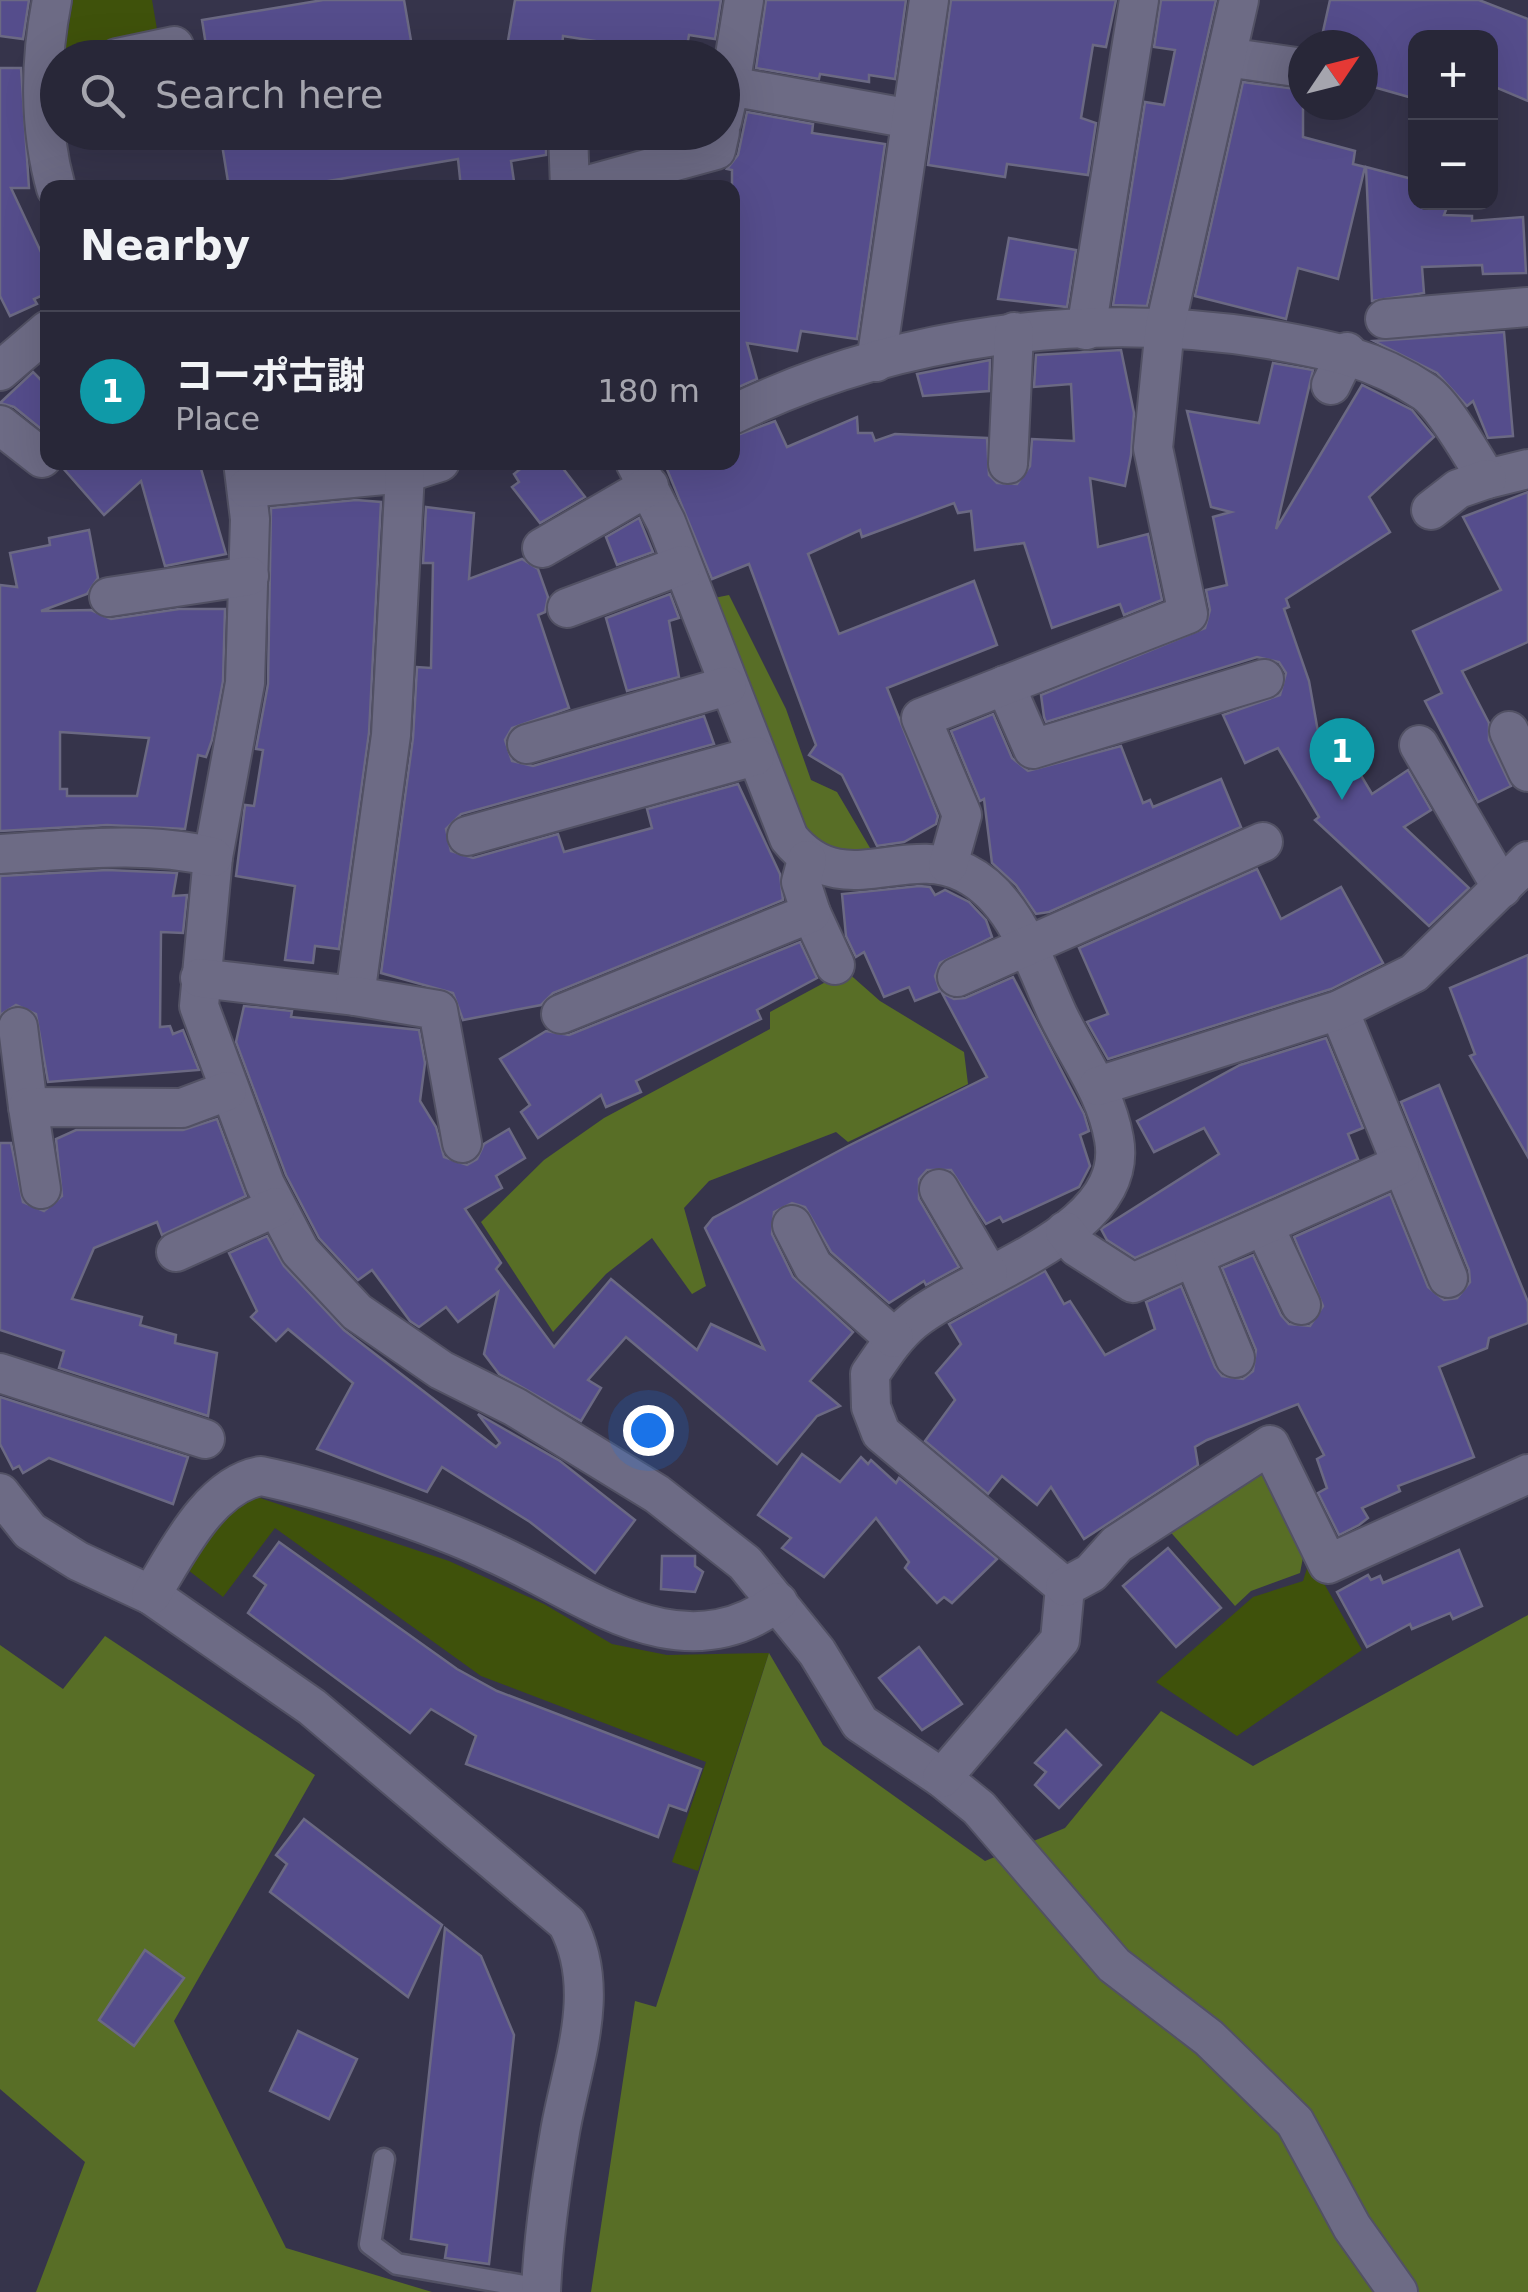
<!DOCTYPE html>
<html lang="en">
<head>
<meta charset="utf-8">
<style>
  body { margin:0; font-family:"DejaVu Sans","Noto Sans JP",sans-serif; background:#302f40; color:#f1f3f6 }
  .controls { position:absolute; right:30px; top:30px; display:grid; overflow:hidden; border-radius:20px; box-shadow:0 10px 40px #0002 }
  .controls button { width:90px; height:90px; display:grid; place-items:center; padding:0; border:0; border-bottom:2px solid #444453; background:#282738; color:#f1f3f6; font:50px sans-serif }
  .compass { position:absolute; left:1288px; top:30px; width:90px; height:90px; border-radius:50%; background:#282738; box-shadow:0 10px 40px #0002; rotate:55deg }
  .you { position:absolute; left:648px; top:1430px; width:35px; height:35px; margin:-25px; border:8px solid #fff; border-radius:50%; background:#1a73e8; box-shadow:0 0 0 15px #1a73e833 }
  .badge { display:grid; place-items:center; width:65px; height:65px; border-radius:50%; background:#db2777; color:#fff; font-size:32px; font-weight:700 }
  .pin { position:absolute; translate:-50% -82px; filter:drop-shadow(0 2px 5px #0008) }
  .pin::after { content:''; position:absolute; top:52px; width:35px; height:30px; background:inherit; clip-path:polygon(0 0,100% 0,50% 100%) }
  .list { margin:0; padding:0; list-style:none }
  h2 { display:flex; justify-content:space-between; align-items:center; height:130px; margin:0; padding:0 40px; font-size:42px }
  h2 small { font-size:32px; font-weight:400; color:#a5a5ae }
  .list li { display:grid; grid-template-columns:65px 1fr auto; gap:30px; align-items:center; box-sizing:border-box; height:160px; padding:0 40px; border-top:2px solid #444453 }
  .list b { display:block; font-size:38px; white-space:nowrap }
  .list p { margin:0; font-size:32px; white-space:nowrap; color:#a5a5ae }
  .list em { font-size:32px; font-style:normal; color:#a5a5ae }
  .icon { flex:none; width:55px; height:55px; fill:none; stroke:currentColor; stroke-width:2; stroke-linecap:round; stroke-linejoin:round }
  .map { position:relative; flex:none; width:1528px; height:2292px; overflow:hidden }
  .search { position:absolute; background:#282738; box-shadow:0 10px 40px #0002; left:40px; top:40px; width:700px; height:110px; display:flex; align-items:center; gap:25px; box-sizing:border-box; padding:0 35px; border-radius:55px; color:#a5a5ae; font-size:38px }
  .panel { position:absolute; background:#282738; box-shadow:0 10px 40px #0002; left:40px; top:180px; width:700px; height:290px; border-radius:20px }
  .map>svg:first-child { display:block }
  .green { fill:#3f520b }
  .forest { fill:#586e26 }
  .building { fill:#554d8c; stroke:#6b6983; stroke-width:2.5; fill-rule:evenodd }
  .lines { fill:none; stroke-linecap:round; stroke-linejoin:round }
  .lane-casing { stroke:#525164; stroke-width:25 }
  .street-casing { stroke:#525164; stroke-width:42 }
  .lane { stroke:#6d6b85; stroke-width:20 }
  .street { stroke:#6d6b85; stroke-width:38 }
</style>
</head>
<body>
<div class="map">
<svg width="1528" height="2292" viewBox="0 0 1528 2292">
  <rect width="100%" height="100%" fill="#36344b"/>
  <g class="green">
    <polygon points="73,0 152,0 159,41 78,54 65,50"/>
    <polygon points="254,1496 449,1561 544,1604 612,1644 667,1655 769,1653 698,1871 672,1862 706,1762 481,1676 275,1528 223,1597 188,1570 225,1515"/>
    <polygon points="1310,1559 1362,1650 1237,1736 1156,1682 1253,1597 1303,1581"/>
  </g>
  <g class="forest">
    <polygon points="729,595 786,709 811,780 837,792 873,853 819,852 788,809 709,599"/>
    <polygon points="846,971 880,1001 964,1052 968,1084 848,1142 836,1132 709,1181 684,1208 706,1286 692,1294 652,1238 606,1274 553,1332 481,1222 544,1160 604,1118 770,1029 770,1012"/>
    <polygon points="1250,1468 1265,1475 1305,1547 1300,1573 1251,1591 1235,1606 1167,1528"/>
    <polygon points="1528,1615 1528,2292 591,2292 635,2001 656,2007 769,1653 823,1745 985,1861 1065,1828 1161,1711 1253,1766"/>
    <polygon points="105,1636 315,1775 174,2021 286,2248 432,2292 36,2292 85,2162 0,2089 0,1645 63,1689"/>
  </g>
  <g class="building">
    <polygon points="0,0 29,0 23,39 0,36"/>
    <polygon points="323,0 404,0 414,58 208,58 202,20"/>
    <polygon points="515,0 721,0 715,39 689,35 685,58 650,58 652,50 563,36 561,58 505,58"/>
    <polygon points="766,0 906,0 895,79 869,75 869,82 820,74 819,79 756,68"/>
    <polygon points="951,0 1116,0 1106,47 1093,45 1081,118 1096,123 1088,175 1007,164 1005,177 928,165"/>
    <polygon points="1161,0 1216,0 1147,306 1113,305 1145,102 1164,105 1175,50 1154,47"/>
    <polygon points="1330,0 1479,0 1528,19 1528,101 1490,85 1490,38 1416,38 1416,99 1363,84 1363,45 1320,45"/>
    <polygon points="0,68 21,68 29,188 11,188 48,267 48,293 34,299 37,304 10,316 0,296"/>
    <polygon points="1243,82 1303,90 1303,137 1355,151 1353,164 1365,167 1338,279 1298,268 1286,319 1195,296"/>
    <polygon points="747,112 813,124 812,133 885,144 857,339 801,331 797,351 747,343 757,379 732,390 732,170 727,169 738,155"/>
    <polygon points="220,132 546,132 546,155 511,161 515,188 461,188 458,159 287,188 229,188"/>
    <polygon points="1366,167 1416,180 1416,202 1449,202 1444,215 1472,216 1472,221 1523,217 1526,273 1483,274 1482,265 1422,267 1424,293 1372,301"/>
    <polygon points="1009,238 1076,250 1067,307 998,299"/>
    <polygon points="1504,332 1513,436 1488,438 1473,401 1467,406 1437,373 1374,341"/>
    <polygon points="1121,350 1134,413 1131,455 1125,486 1090,478 1098,547 1148,534 1162,600 1124,615 1120,604 1052,628 1024,543 975,550 971,511 958,513 954,503 862,537 860,530 808,554 839,634 974,581 997,645 887,688 938,816 936,824 904,842 877,846 842,775 809,755 816,745 749,564 712,579 664,462 732,462 732,437 775,421 787,447 857,417 858,433 872,433 875,441 895,434 987,438 989,475 997,483 1017,484 1030,466 1032,439 1074,441 1071,384 1034,387 1036,355"/>
    <polygon points="990,360 989,391 923,396 917,374"/>
    <polygon points="1273,363 1313,370 1276,529 1362,385 1412,410 1434,437 1369,497 1390,532 1286,599 1289,607 1284,609 1309,681 1320,743 1337,735 1372,794 1408,770 1431,810 1404,827 1469,888 1429,926 1315,820 1319,817 1278,748 1245,763 1223,715 1280,695 1286,673 1279,662 1257,657 1046,722 1044,717 1041,695 1205,628 1210,610 1206,590 1227,585 1213,517 1231,512 1211,507 1187,411 1259,423"/>
    <polygon points="33,372 48,387 48,421 40,428 14,407 0,403"/>
    <polygon points="64,462 199,462 226,554 165,566 141,481 104,515 62,467"/>
    <polygon points="529,462 558,462 585,497 540,523 512,487 519,482 514,474"/>
    <polygon points="1528,492 1528,642 1462,671 1489,723 1489,740 1511,786 1478,802 1425,701 1442,693 1413,631 1501,590 1463,517"/>
    <polygon points="356,500 381,502 369,733 339,949 315,946 313,963 285,960 295,886 236,876 245,805 254,806 263,750 256,749 268,684 271,508"/>
    <polygon points="426,507 474,513 469,579 522,559 538,569 548,597 545,612 538,615 569,708 512,728 505,740 512,761 533,766 704,716 714,744 461,814 446,829 451,851 473,858 558,834 564,852 652,828 647,809 738,784 780,874 783,900 553,993 541,1005 463,1020 453,993 381,973 413,738 417,667 431,668 433,563 423,563"/>
    <polygon points="639,518 653,552 617,565 606,537"/>
    <path d="M89,530L98,578L87,594L41,611L91,610L111,619L179,609H225L223,681L212,740L206,757L198,755L185,829L107,825L0,831V585L17,587L10,553L50,545L49,538ZM60,732L149,738L137,796H67V789H60Z"/>
    <polygon points="670,594 679,618 669,621 679,677 627,691 606,618"/>
    <polygon points="993,714 1012,758 1028,771 1121,746 1143,803 1150,800 1153,807 1221,779 1241,827 1049,912 1036,914 1016,885 992,863 984,799 980,801 951,731"/>
    <polygon points="1257,869 1281,919 1341,887 1383,963 1331,989 1108,1059 1087,1022 1108,1014 1079,948"/>
    <polygon points="107,870 177,873 173,896 187,895 183,933 161,932 160,1027 170,1026 173,1034 183,1030 199,1070 48,1082 36,1014 16,1005 0,1015 0,876"/>
    <polygon points="919,886 930,887 935,895 945,890 969,902 986,920 992,937 940,963 935,976 940,991 915,1001 909,987 884,997 864,952 856,957 846,936 842,894"/>
    <polygon points="800,942 817,978 757,1010 761,1019 636,1081 641,1092 606,1107 601,1095 538,1138 521,1112 530,1105 500,1059 546,1031 569,1035"/>
    <polygon points="1528,955 1528,1157 1470,1056 1475,1054 1450,988"/>
    <polygon points="1013,977 1084,1114 1089,1131 1080,1135 1090,1166 1079,1187 1003,1222 1000,1217 986,1224 951,1170 927,1170 919,1179 919,1199 959,1267 926,1285 924,1281 889,1303 831,1252 805,1207 792,1203 774,1212 772,1234 793,1277 853,1332 810,1381 840,1406 817,1416 777,1464 626,1337 588,1380 601,1388 581,1421 499,1374 484,1354 498,1292 458,1322 446,1307 419,1327 410,1321 372,1270 358,1280 319,1238 286,1175 236,1042 244,1006 292,1011 291,1017 419,1030 425,1063 420,1101 436,1127 444,1157 467,1165 477,1159 484,1144 509,1129 525,1158 496,1176 502,1188 465,1209 501,1263 496,1269 554,1347 611,1279 697,1350 711,1324 764,1349 705,1228 713,1218 848,1146 987,1077 942,993 954,999 965,998"/>
    <polygon points="1326,1038 1363,1128 1348,1134 1358,1159 1135,1258 1107,1240 1101,1229 1219,1154 1204,1128 1154,1152 1137,1121 1240,1065"/>
    <polygon points="1439,1085 1528,1302 1528,1323 1489,1338 1487,1348 1439,1367 1474,1457 1398,1486 1400,1491 1362,1508 1368,1518 1359,1525 1339,1535 1318,1493 1327,1488 1317,1459 1324,1455 1298,1404 1207,1440 1195,1447 1198,1465 1084,1539 1051,1487 1037,1505 1002,1476 988,1494 925,1441 955,1400 936,1373 961,1344 949,1324 1045,1271 1064,1304 1070,1301 1105,1355 1155,1329 1146,1302 1181,1286 1215,1367 1222,1376 1243,1379 1253,1371 1256,1350 1222,1268 1253,1255 1281,1315 1289,1324 1310,1326 1323,1306 1294,1237 1390,1194 1428,1287 1444,1300 1457,1298 1470,1282 1469,1270 1401,1102"/>
    <polygon points="217,1119 246,1196 162,1235 157,1222 94,1248 72,1299 142,1317 140,1325 176,1335 175,1343 217,1353 208,1416 59,1368 64,1351 0,1330 0,1143 11,1143 23,1202 44,1211 62,1196 56,1139 76,1130 183,1130"/>
    <polygon points="267,1236 284,1266 344,1330 496,1447 500,1443 478,1414 560,1461 635,1520 595,1573 530,1522 442,1467 427,1492 317,1449 353,1383 288,1329 276,1341 251,1317 257,1311 229,1253"/>
    <polygon points="0,1397 188,1457 173,1504 49,1458 23,1473 19,1466 13,1469 0,1444"/>
    <polygon points="802,1454 840,1482 861,1457 868,1464 871,1460 896,1483 899,1478 997,1559 952,1603 944,1597 937,1603 905,1568 909,1562 876,1518 824,1577 782,1548 791,1538 758,1515"/>
    <polygon points="279,1542 457,1669 497,1691 701,1769 686,1811 669,1805 658,1837 466,1764 476,1736 431,1709 410,1733 248,1613 266,1585 254,1576"/>
    <polygon points="1168,1548 1221,1608 1176,1647 1123,1586"/>
    <polygon points="1459,1550 1482,1606 1453,1619 1450,1613 1412,1629 1410,1624 1367,1647 1337,1592 1368,1575 1371,1580 1380,1576 1383,1583"/>
    <polygon points="662,1556 695,1556 695,1566 703,1572 695,1592 661,1589"/>
    <polygon points="919,1647 962,1704 922,1730 879,1678"/>
    <polygon points="1066,1730 1101,1765 1059,1808 1035,1785 1046,1772 1035,1763"/>
    <polygon points="304,1819 442,1925 408,1997 270,1892 287,1864 276,1855"/>
    <polygon points="445,1928 481,1956 514,2035 489,2264 445,2258 447,2245 411,2239"/>
    <polygon points="145,1950 184,1978 134,2046 99,2020"/>
    <polygon points="298,2031 357,2059 329,2119 270,2091"/>
  </g>
  <g class="lines">
    <defs>
      <polyline id="lane" points="384,2159 370,2244 397,2264 541,2289"/>
      <g id="street">
        <path d="M52,0C40,60 39,128 56,188"/>
        <polyline points="1226,57 1303,68"/>
        <polyline points="117,58 174,46"/>
        <polyline points="730,86 744,0"/>
        <polyline points="722,121 730,86 911,119"/>
        <polyline points="568,132 570,188"/>
        <polyline points="577,188 716,150 720,132"/>
        <polyline points="1385,319 1528,307"/>
        <polyline points="1086,330 1139,0"/>
        <polyline points="876,362 929,0"/>
        <polyline points="0,371 48,330"/>
        <polyline points="1331,385 1347,352"/>
        <path d="M732,415C895,335 1089,310 1268,339C1326,349 1374,358 1425,392C1445,406 1472,456 1487,479L1528,469"/>
        <polyline points="0,425 42,458"/>
        <polyline points="243,462 250,519 245,683 213,857 199,1006 265,1184 300,1251 357,1312 441,1370 515,1407 657,1494 745,1563 817,1652 860,1723 942,1778 979,1808 1114,1965 1209,2038 1295,2122 1352,2227 1398,2292"/>
        <path d="M635,462L666,522L789,838C842,904 904,842 965,873C1017,899 1035,966 1058,1015C1078,1057 1106,1092 1114,1139C1131,1233 971,1274 913,1321C895,1336 883,1355 870,1374L871,1407L881,1433L1065,1587L1060,1640L942,1778"/>
        <polyline points="1008,464 1014,332"/>
        <polyline points="247,488 405,473 440,462"/>
        <polyline points="1431,510 1458,489 1487,479"/>
        <polyline points="542,548 649,486"/>
        <polyline points="109,597 249,576"/>
        <polyline points="567,608 682,565"/>
        <polyline points="1005,685 1033,749 1264,679"/>
        <polyline points="1509,731 1528,772"/>
        <polyline points="527,744 727,686"/>
        <polyline points="1419,745 1502,888"/>
        <polyline points="467,836 755,756"/>
        <path d="M0,854C70,850 144,840 213,857"/>
        <polyline points="948,865 962,815 921,718 1188,614 1153,448 1165,327 1239,0"/>
        <polyline points="811,913 835,965"/>
        <polyline points="957,977 1263,842"/>
        <polyline points="200,978 355,996 391,735 405,473"/>
        <polyline points="355,996 438,1010 462,1143"/>
        <polyline points="1339,1010 1448,1278"/>
        <polyline points="561,1014 811,913 801,882 807,860"/>
        <polyline points="18,1027 28,1107"/>
        <polyline points="1098,1086 1339,1010 1414,973 1528,861"/>
        <polyline points="41,1189 28,1107 182,1108 227,1091"/>
        <polyline points="939,1189 988,1273"/>
        <polyline points="792,1225 813,1266 894,1338"/>
        <polyline points="1264,1226 1301,1305"/>
        <polyline points="1065,1231 1077,1247 1133,1283 1400,1165"/>
        <polyline points="176,1252 276,1207"/>
        <polyline points="1194,1258 1235,1358"/>
        <polyline points="0,1373 205,1439"/>
        <path d="M0,1493L30,1531L78,1561L151,1595L312,1707L567,1923C603,1990 572,2063 560,2132C551,2184 543,2240 541,2292"/>
        <polyline points="1065,1587 1091,1573 1117,1544 1270,1445 1328,1564 1528,1474"/>
        <path d="M151,1595C177,1553 209,1485 261,1476C329,1490 431,1523 494,1553C584,1593 679,1675 778,1602"/>
      </g>
    </defs>
    <use href="#lane" class="lane-casing"/>
    <use href="#street" class="street-casing"/>
    <use href="#lane" class="lane"/>
    <use href="#street" class="street"/>
  </g>
</svg>
<div class="controls">
<button>+</button>
<button>−</button>
</div>
<svg class="compass" viewBox="-18 -18 36 36"><path d="M0-13l5 13h-10z" fill="#e53935"/><path d="M0 13l5-13h-10z" fill="#a5a5ae"/></svg>
<div class="you"></div>
<div class="pin badge" style="left:1342px;top:800px;background:#0f9aa8">1</div>
<div class="search"><svg class="icon" aria-label="search" viewBox="0 0 24 24"><circle cx="10" cy="10" r="6"/><path d="M15 15l6 6"/></svg>Search here</div>
<section class="panel">
<h2>Nearby<small></small></h2>
<ul class="list">
<li><span class="badge" style="background:#0f9aa8">1</span><div><b>コーポ古謝</b><p>Place</p></div><em>180 m</em></li>
</ul>
</section>
</div>
</body>
</html>
